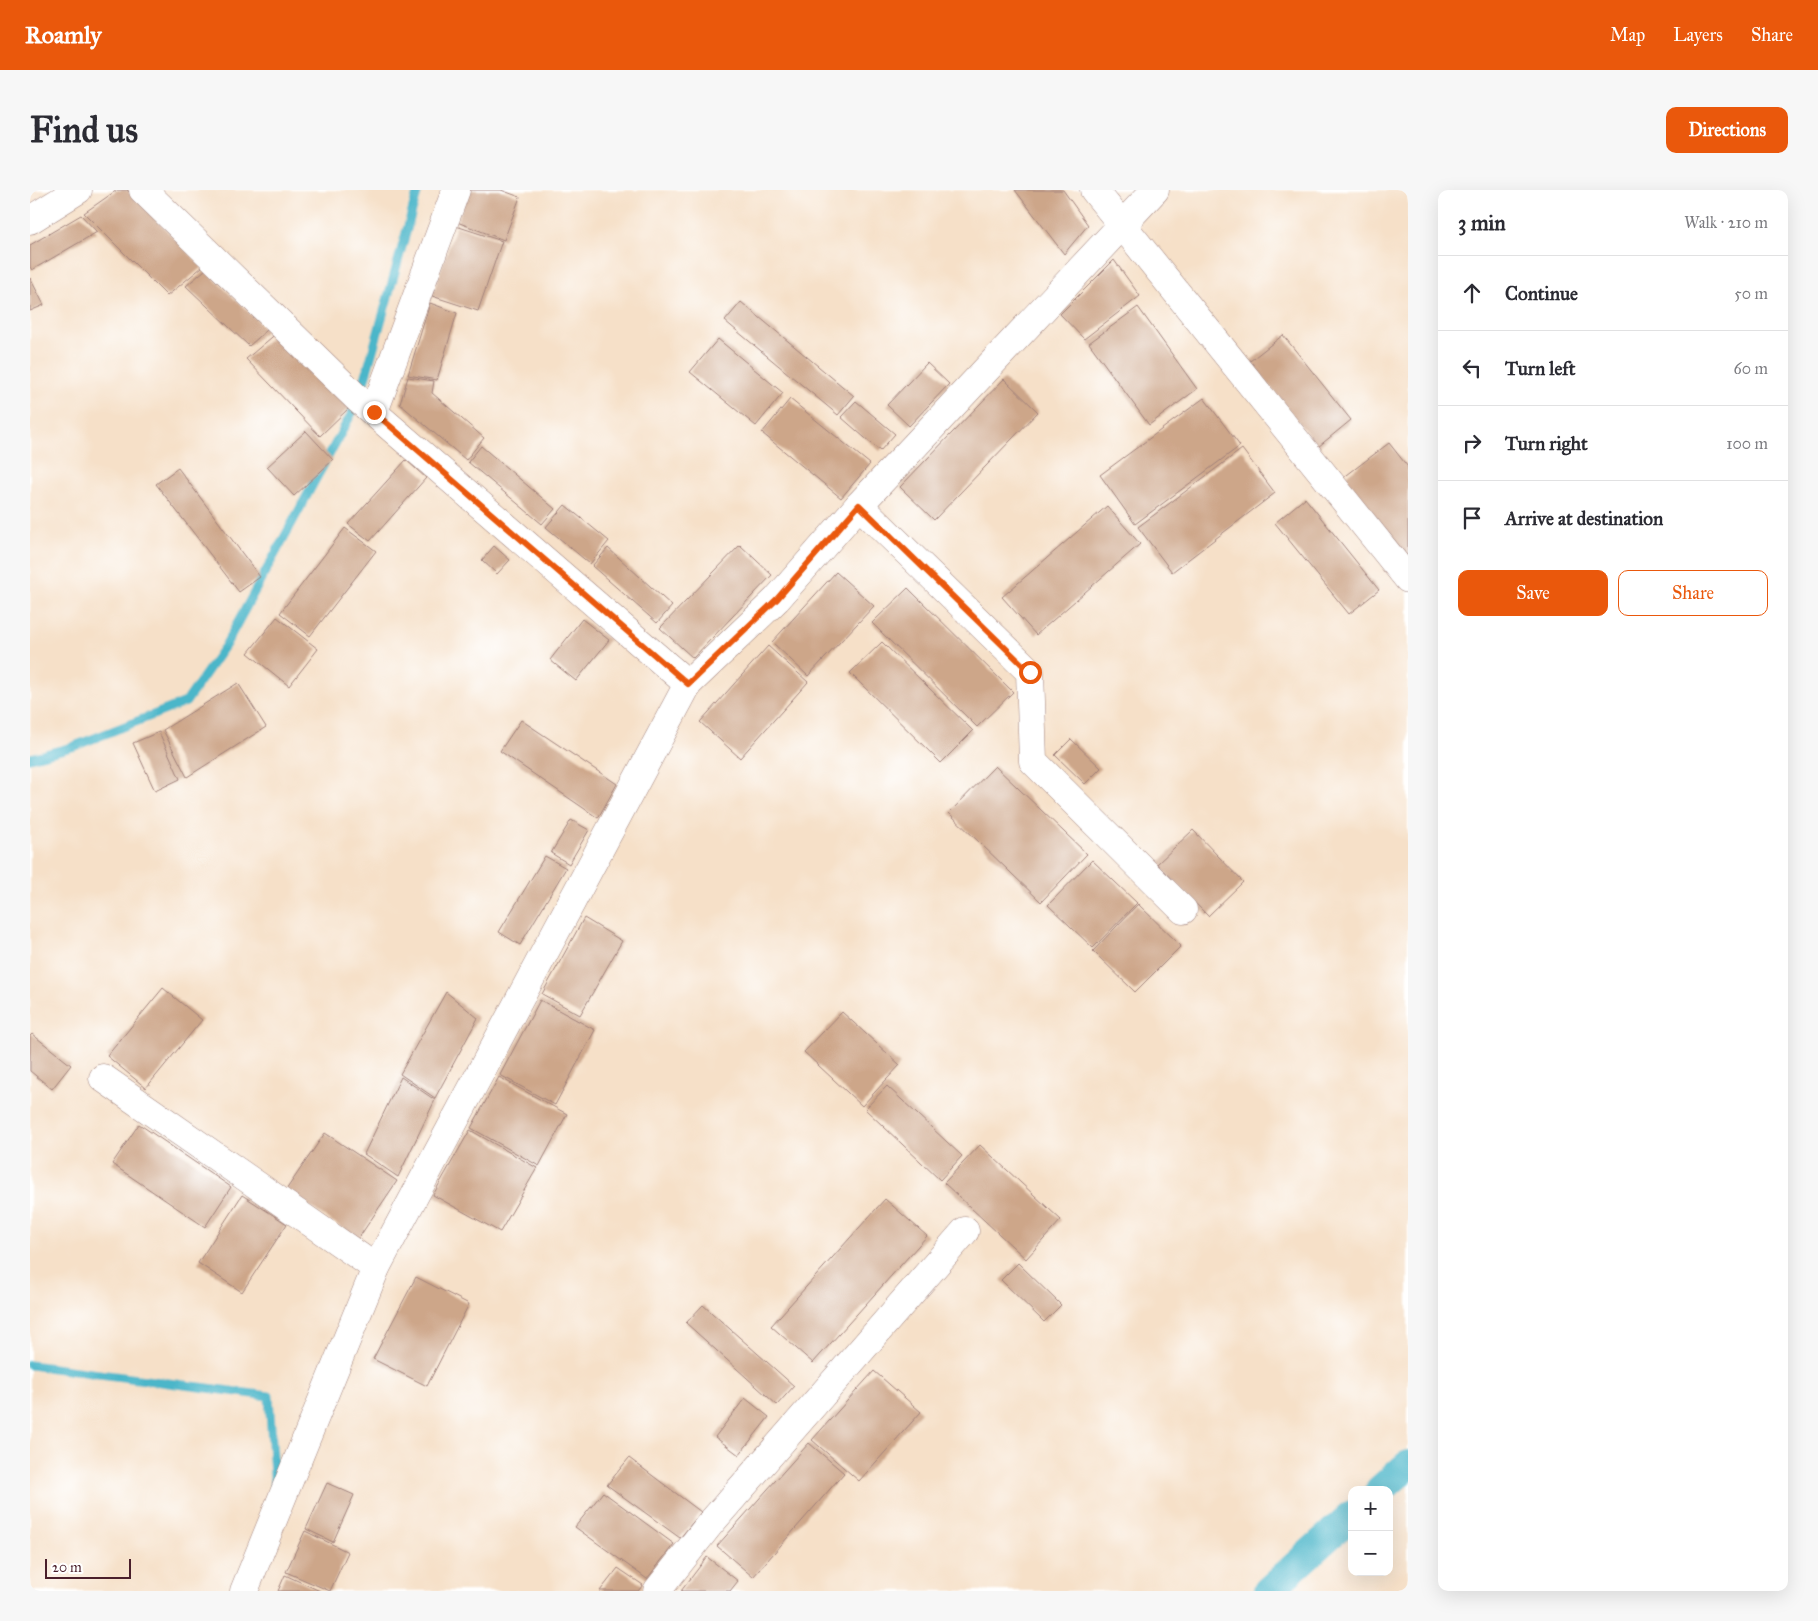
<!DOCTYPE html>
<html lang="en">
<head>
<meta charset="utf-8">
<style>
  body { margin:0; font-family:"IM FELL Great Primer",serif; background:#f7f7f7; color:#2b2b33 }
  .controls { position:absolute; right:15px; bottom:15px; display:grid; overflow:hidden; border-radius:10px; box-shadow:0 5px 20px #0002 }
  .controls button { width:45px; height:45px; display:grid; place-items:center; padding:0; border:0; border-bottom:1px solid #e1e1e2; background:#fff; color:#2b2b33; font:25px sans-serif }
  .scale { position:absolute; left:15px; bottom:12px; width:86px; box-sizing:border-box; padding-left:5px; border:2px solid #4a1f2b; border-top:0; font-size:14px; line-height:18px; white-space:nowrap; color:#4a1f2b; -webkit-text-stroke:4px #fff; paint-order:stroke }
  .stop { position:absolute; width:15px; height:15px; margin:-11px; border:4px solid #ea580c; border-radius:50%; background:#fff }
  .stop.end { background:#ea580c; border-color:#fff; box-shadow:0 1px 5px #0008 }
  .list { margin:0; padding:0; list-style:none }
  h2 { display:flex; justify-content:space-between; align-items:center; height:65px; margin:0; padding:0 20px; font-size:21px }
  h2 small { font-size:16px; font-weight:400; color:#7c7c81 }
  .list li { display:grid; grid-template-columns:32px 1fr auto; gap:15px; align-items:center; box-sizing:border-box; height:75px; padding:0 20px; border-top:1px solid #e1e1e2 }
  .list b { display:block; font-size:19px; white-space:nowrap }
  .list em { font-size:16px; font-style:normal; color:#7c7c81 }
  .actions { display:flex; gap:10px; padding:15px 20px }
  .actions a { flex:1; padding:11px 0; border:1px solid #ea580c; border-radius:10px; text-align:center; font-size:18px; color:#ea580c }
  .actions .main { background:#ea580c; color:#fff }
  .icon { flex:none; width:28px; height:28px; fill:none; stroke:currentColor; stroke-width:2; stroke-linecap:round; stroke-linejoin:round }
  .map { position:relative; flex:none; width:1378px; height:1401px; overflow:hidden; border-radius:10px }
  header { display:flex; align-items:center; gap:30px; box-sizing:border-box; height:70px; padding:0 25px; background:#ea580c; color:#fff }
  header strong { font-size:24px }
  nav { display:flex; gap:28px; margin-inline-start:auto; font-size:18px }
  .intro { display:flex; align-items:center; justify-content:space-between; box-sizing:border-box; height:120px; padding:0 30px }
  h1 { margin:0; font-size:35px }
  .button { padding:12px 22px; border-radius:10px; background:#ea580c; color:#fff; font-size:18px; font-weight:700 }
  main { display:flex; gap:30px; padding:0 30px }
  aside { flex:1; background:#fff; border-radius:10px; box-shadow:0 5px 20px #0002 }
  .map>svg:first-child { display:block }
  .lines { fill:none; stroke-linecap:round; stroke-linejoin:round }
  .stream { stroke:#4cb6c9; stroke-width:9 }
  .canal { stroke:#4cb6c9; stroke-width:30 }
  .building { fill:#cda689 }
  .minor-casing { stroke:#a0807a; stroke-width:29 }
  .minor { stroke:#fff; stroke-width:28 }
  .route { stroke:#ea580c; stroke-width:6 }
</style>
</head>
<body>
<header>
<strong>Roamly</strong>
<nav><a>Map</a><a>Layers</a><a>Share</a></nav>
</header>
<div class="intro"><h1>Find us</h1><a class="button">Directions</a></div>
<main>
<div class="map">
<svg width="1378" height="1401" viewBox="0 0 1378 1401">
  <rect width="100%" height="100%" fill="#fff"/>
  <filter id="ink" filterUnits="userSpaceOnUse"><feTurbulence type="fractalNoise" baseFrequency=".02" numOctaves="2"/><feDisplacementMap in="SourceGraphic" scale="10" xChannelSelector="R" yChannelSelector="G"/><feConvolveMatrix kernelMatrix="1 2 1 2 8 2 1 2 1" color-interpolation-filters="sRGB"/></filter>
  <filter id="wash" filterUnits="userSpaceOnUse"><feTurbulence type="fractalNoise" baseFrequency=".0096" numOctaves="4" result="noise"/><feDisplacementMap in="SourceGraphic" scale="20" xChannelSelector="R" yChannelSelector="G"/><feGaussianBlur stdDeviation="1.12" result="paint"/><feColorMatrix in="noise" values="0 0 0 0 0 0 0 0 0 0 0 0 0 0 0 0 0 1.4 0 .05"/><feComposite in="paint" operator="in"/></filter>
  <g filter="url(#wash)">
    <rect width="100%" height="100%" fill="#f6e0c8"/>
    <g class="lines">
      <g class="stream">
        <polyline points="0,568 42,557 156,512 195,456 329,210 388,0"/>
        <polyline points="0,1175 239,1206 245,1300"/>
      </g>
      <g class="canal">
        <polyline points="1350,1300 1378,1275"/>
        <polyline points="1238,1401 1322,1325"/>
      </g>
    </g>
    <g id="blocks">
      <g class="building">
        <polygon points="87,0 97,0 172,77 137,106 54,23"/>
        <polygon points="439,0 471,0 490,7 474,50 427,32"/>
        <polygon points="985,0 1033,0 1058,35 1034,64"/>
        <polygon points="51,25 67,42 2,80 0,77 0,55"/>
        <polygon points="426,36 472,51 448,121 402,106"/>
        <polygon points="1084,70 1110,106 1054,149 1030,124"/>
        <polygon points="175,80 237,140 219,156 156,96"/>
        <polygon points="0,88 14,115 0,121"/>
        <polygon points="711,112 824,206 808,225 695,131"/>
        <polygon points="400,113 427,123 407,190 378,185"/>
        <polygon points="1108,117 1167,199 1119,235 1059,153"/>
        <polygon points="248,142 320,217 290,246 216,169"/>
        <polygon points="1253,145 1321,230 1288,257 1220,171"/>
        <polygon points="688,149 753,203 726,236 660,182"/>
        <polygon points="897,173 919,194 879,236 857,215"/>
        <polygon points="378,187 404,191 402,203 454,248 436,270 370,214"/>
        <polygon points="974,189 1008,222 904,330 870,297"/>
        <polygon points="1174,208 1210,256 1105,334 1070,285"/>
        <polygon points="760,209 840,274 811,308 732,243"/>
        <polygon points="826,211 865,244 850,261 811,227"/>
        <polygon points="276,241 303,270 264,306 237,277"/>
        <polygon points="1359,253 1378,277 1378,370 1313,288"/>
        <polygon points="451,256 525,319 512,334 438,272"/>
        <polygon points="1212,259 1245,303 1142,382 1108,337"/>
        <polygon points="376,270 396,288 340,351 318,334"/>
        <polygon points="148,278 230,387 209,402 126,294"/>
        <polygon points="1275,308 1349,400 1319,424 1245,333"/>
        <polygon points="535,315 579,351 560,374 516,337"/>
        <polygon points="1077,316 1110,354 1006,445 972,407"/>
        <polygon points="315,338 346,361 280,446 250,423"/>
        <polygon points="710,355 742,385 663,468 630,438"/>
        <polygon points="464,356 480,370 467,384 452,370"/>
        <polygon points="578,358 642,416 627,433 562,376"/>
        <polygon points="806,382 844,416 778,486 742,452"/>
        <polygon points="878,398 983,502 947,537 842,433"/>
        <polygon points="247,427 288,459 259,496 218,463"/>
        <polygon points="552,429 579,450 546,491 520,470"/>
        <polygon points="852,452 943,541 911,573 820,483"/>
        <polygon points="738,456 778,492 710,568 670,532"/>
        <polygon points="208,493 236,537 157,587 133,540"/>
        <polygon points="491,530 587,594 568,628 470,561"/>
        <polygon points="129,542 150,589 125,601 103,553"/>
        <polygon points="1041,549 1071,578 1055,594 1025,565"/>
        <polygon points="965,576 1057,664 1011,712 919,623"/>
        <polygon points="541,630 559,640 539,674 521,663"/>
        <polygon points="1163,640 1213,692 1178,726 1127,674"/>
        <polygon points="515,666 536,678 490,755 469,742"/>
        <polygon points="1062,670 1107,713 1063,758 1018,715"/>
        <polygon points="1108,714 1151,756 1105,802 1063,761"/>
        <polygon points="554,728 592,751 550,825 512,804"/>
        <polygon points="133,798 172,830 116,898 77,866"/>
        <polygon points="416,802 448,828 405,908 370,884"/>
        <polygon points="510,810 565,840 525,915 470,885"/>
        <polygon points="812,822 870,875 832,916 774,862"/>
        <polygon points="2,844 41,875 22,899 0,881 0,846"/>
        <polygon points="371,887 405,910 368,987 334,964"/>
        <polygon points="469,887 537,924 509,976 441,938"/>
        <polygon points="857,896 932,966 910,990 835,919"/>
        <polygon points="109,934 201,997 175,1037 82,974"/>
        <polygon points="440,940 507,978 470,1042 403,1005"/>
        <polygon points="295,943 367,991 328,1049 256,1000"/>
        <polygon points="950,955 1031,1030 996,1069 914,993"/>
        <polygon points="212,1005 257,1034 212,1102 168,1073"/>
        <polygon points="855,1009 897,1046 783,1173 741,1136"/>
        <polygon points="988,1073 1031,1115 1014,1132 971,1090"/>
        <polygon points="386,1087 439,1114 397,1196 343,1169"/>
        <polygon points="673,1115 764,1196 747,1215 656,1133"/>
        <polygon points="844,1181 891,1222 829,1291 782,1250"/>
        <polygon points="715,1208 739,1227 709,1265 685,1247"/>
        <polygon points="779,1253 814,1283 723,1387 687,1356"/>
        <polygon points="599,1268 671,1322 650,1348 577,1295"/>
        <polygon points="297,1293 324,1305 303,1352 276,1339"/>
        <polygon points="573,1302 644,1354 617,1389 545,1337"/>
        <polygon points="275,1341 318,1362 300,1401 256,1382"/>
        <polygon points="677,1367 708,1391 700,1401 651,1401"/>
        <polygon points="588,1378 613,1395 608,1401 570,1401"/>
        <polygon points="255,1385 290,1401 248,1401"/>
      </g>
    </g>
  </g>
  <g filter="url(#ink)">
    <use href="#blocks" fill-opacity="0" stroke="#a0807a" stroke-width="1"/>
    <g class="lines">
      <defs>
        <g id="minor">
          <polyline points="113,0 329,210 658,494"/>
          <polyline points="1064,0 1378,389"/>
          <polyline points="0,30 48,0"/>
          <polyline points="344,222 426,0"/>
          <polyline points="829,315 1000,482 1003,571 1153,720"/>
          <polyline points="73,888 346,1078"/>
          <polyline points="214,1401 346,1078 658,494 747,409 829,315 1125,0"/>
          <polyline points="627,1401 679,1335 935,1041"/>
        </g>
      </defs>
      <use href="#minor" class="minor-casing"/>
      <use href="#minor" class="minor"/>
    </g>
  </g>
  <g class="lines" filter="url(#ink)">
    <polyline class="route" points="344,222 658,494 747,409 829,315 1000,482"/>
  </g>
</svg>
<div class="controls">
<button>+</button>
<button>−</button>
</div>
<div class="scale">20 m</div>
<div class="stop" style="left:1000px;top:482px"></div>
<div class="stop end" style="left:344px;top:222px"></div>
</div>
<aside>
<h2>3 min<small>Walk · 210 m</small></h2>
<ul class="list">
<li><svg class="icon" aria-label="ahead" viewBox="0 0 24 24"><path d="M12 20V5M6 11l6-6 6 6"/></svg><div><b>Continue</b></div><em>50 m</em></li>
<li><svg class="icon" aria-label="left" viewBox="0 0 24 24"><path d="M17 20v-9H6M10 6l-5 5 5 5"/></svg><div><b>Turn left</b></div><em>60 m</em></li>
<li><svg class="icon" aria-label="right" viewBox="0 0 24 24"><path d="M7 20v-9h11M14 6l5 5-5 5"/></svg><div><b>Turn right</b></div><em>100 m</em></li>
<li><svg class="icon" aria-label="arrive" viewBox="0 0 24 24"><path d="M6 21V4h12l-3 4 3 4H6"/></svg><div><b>Arrive at destination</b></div></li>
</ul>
<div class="actions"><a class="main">Save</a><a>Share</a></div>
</aside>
</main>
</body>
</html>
